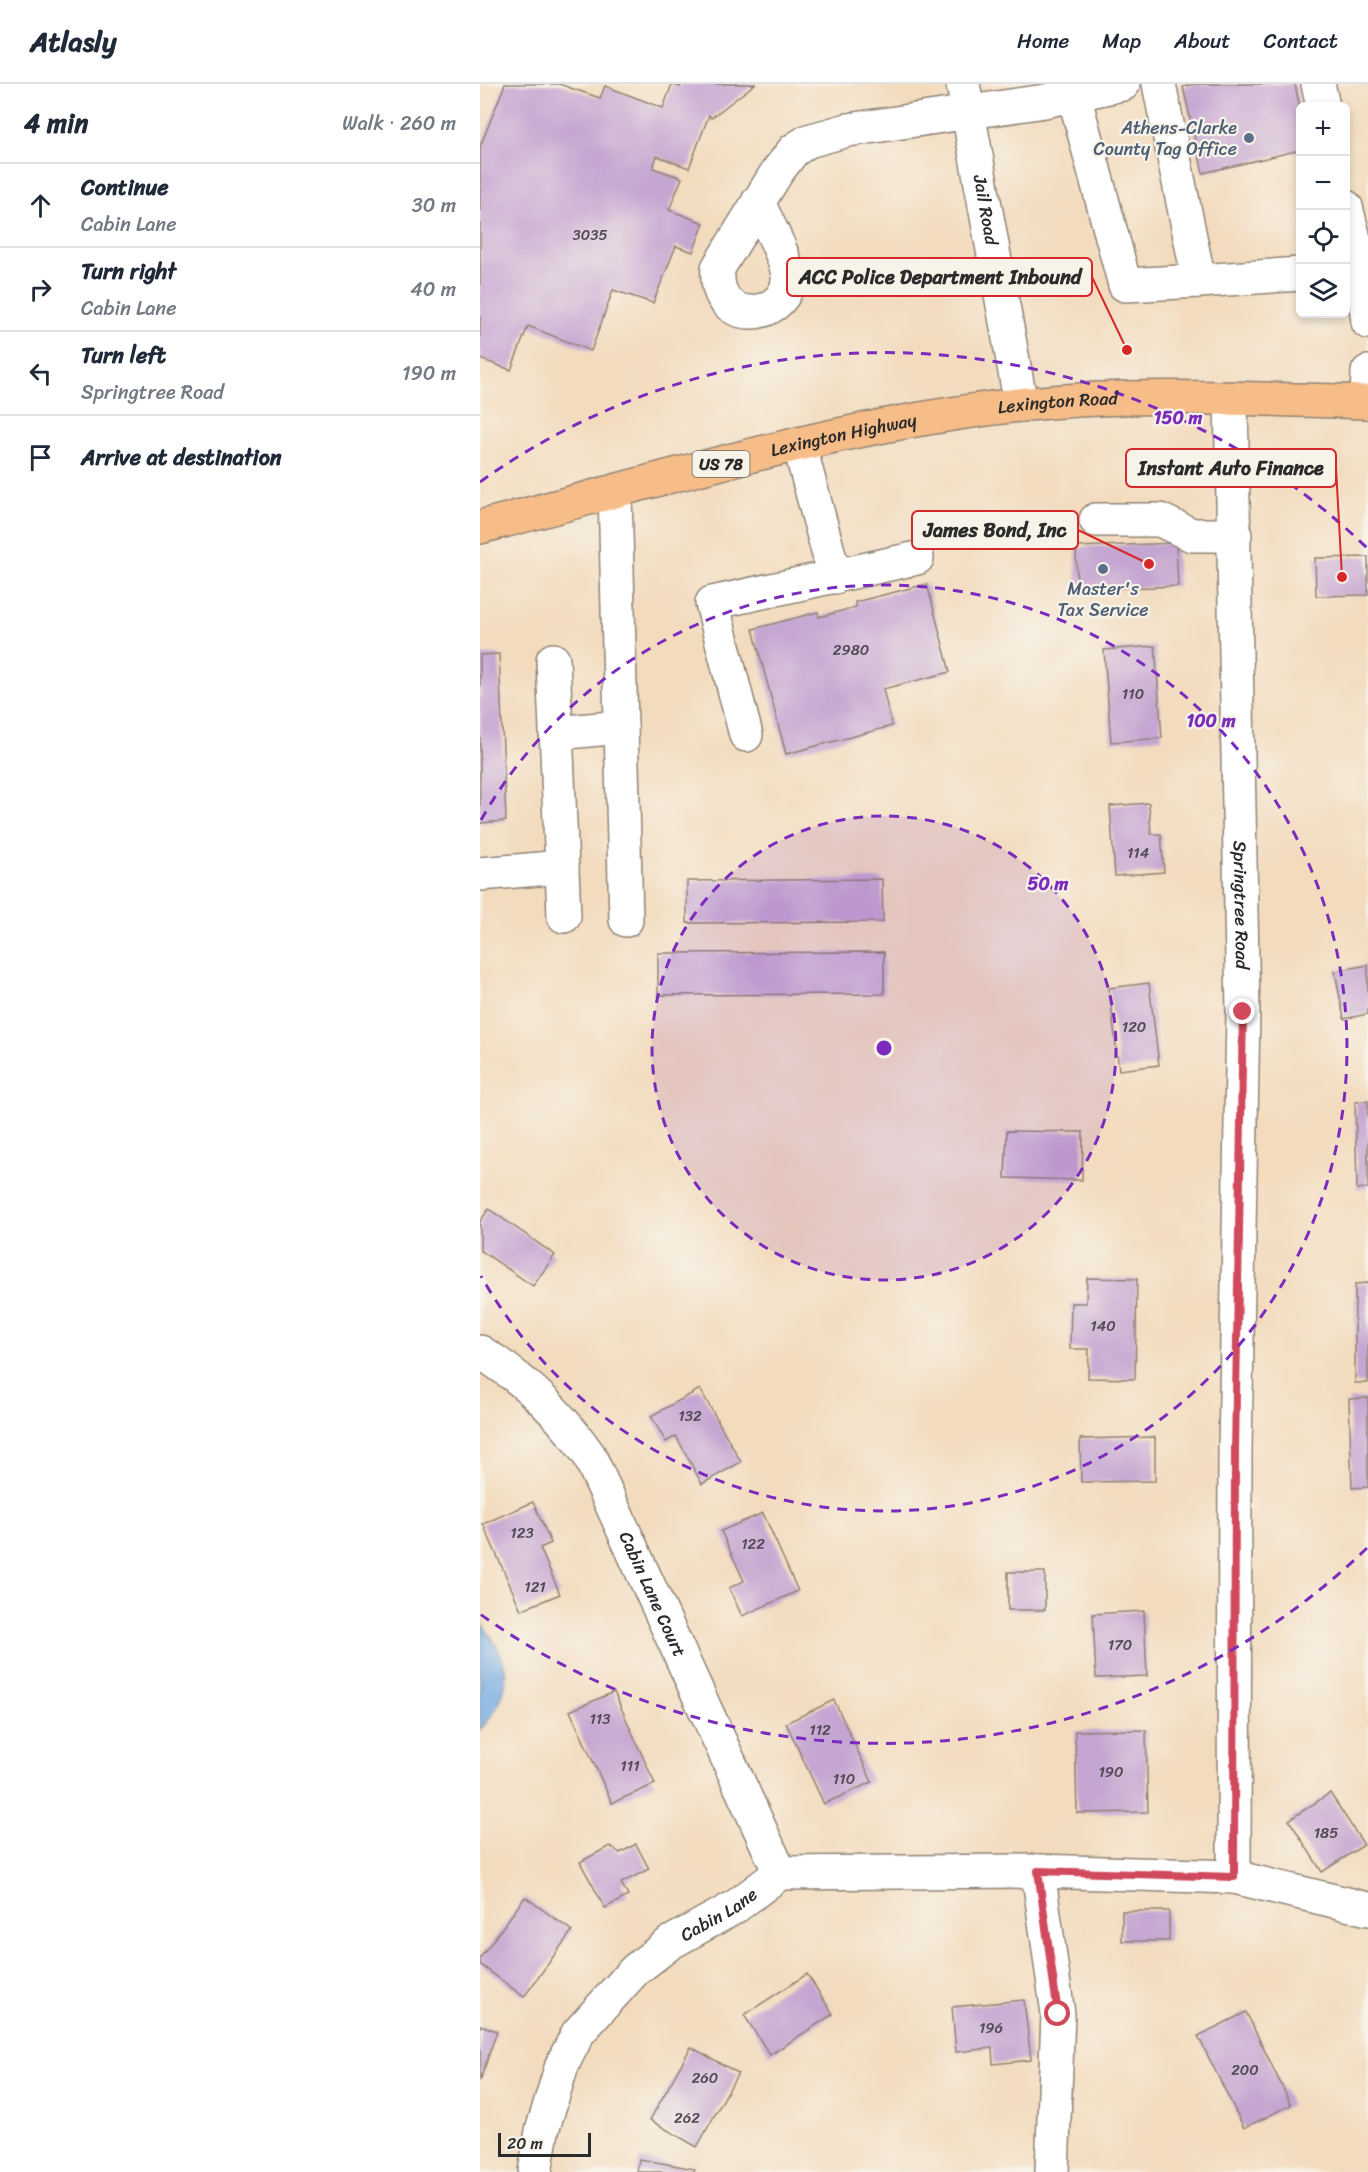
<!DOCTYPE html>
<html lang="en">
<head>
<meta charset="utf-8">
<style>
  body { margin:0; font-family:Sriracha,sans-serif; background:#f6f6f7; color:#1f2937 }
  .controls { position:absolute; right:18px; top:18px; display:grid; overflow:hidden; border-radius:9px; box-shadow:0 3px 9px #0003 }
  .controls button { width:54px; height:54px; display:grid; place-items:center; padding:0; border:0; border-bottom:2px solid #e0e1e3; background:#fff; color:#1f2937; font:30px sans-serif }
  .scale { position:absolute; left:18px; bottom:15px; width:93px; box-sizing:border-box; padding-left:6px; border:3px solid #2b2b2b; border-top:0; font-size:16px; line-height:21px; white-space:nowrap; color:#2b2b2b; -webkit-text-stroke:4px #f7f3e8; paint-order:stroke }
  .stop { position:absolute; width:18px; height:18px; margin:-14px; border:4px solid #d1495b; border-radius:50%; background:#fff }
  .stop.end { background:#d1495b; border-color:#fff; box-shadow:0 2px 6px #0008 }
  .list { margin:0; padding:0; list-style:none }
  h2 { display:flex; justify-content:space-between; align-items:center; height:78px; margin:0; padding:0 24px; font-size:26px }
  h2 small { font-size:20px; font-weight:400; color:#747a83 }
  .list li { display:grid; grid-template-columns:39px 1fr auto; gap:18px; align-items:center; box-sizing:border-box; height:84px; padding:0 24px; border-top:2px solid #e0e1e3 }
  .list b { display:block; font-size:22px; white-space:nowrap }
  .list p { margin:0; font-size:20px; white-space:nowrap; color:#747a83 }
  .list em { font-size:20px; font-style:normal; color:#747a83 }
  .icon { flex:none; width:33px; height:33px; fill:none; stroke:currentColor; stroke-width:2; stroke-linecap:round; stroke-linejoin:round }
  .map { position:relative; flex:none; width:888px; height:2088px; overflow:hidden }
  header { display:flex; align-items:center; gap:36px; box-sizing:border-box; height:84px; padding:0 30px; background:#fff; border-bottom:2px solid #e0e1e3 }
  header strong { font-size:28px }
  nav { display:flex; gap:33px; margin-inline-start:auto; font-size:21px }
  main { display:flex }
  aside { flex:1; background:#fff }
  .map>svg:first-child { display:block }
  .water { fill:#76abe3; stroke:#506b87; stroke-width:1.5 }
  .building { fill:#c5a5d1 }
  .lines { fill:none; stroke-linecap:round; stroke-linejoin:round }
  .minor-casing { stroke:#8f8374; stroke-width:36 }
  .highway-casing { stroke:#8f8374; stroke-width:36 }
  .minor { stroke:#fff; stroke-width:33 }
  .highway { stroke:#f7bd88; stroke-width:33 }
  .route { stroke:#d1495b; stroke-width:8 }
  .ring { fill:none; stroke:#7b2cbf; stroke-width:3; stroke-dasharray:10 8 }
  .service-dot { fill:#5c6f8a; stroke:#f7f3e8; stroke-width:2 }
  .labels { text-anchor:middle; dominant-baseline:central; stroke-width:4.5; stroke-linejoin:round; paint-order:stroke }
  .number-label { font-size:15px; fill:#524a54 }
  .shield { fill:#f7f3e8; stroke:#686764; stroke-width:1.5 }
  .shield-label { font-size:16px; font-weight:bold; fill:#2b2b2b }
  .service-label { font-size:18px; fill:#4e5e75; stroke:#f7f3e8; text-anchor:end }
  .street-label { font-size:18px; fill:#2b2b2b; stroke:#f7f3e8 }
  .centre { fill:#7b2cbf; stroke:#f7f3e8; stroke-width:3 }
  .ring-label { font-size:18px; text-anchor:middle; font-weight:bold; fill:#7b2cbf; stroke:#f7f3e8; stroke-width:4.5; stroke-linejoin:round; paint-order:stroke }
  .leader { fill:none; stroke:#d62828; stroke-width:2 }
  .callout-dot { fill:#d62828; stroke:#f7f3e8; stroke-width:2 }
  .callout { fill:#f7f3e8; stroke:#d62828; stroke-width:2 }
  .callout-label { font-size:20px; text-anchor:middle; font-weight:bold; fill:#2b2b2b }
</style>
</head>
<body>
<header>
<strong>Atlasly</strong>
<nav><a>Home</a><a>Map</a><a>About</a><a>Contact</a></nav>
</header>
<main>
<aside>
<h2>4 min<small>Walk · 260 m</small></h2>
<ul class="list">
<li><svg class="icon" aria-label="ahead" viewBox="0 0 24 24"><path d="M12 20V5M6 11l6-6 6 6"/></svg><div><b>Continue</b><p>Cabin Lane</p></div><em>30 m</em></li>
<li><svg class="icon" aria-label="right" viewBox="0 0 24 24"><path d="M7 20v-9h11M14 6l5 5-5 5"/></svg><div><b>Turn right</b><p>Cabin Lane</p></div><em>40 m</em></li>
<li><svg class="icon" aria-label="left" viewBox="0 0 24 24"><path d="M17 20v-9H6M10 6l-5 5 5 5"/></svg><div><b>Turn left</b><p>Springtree Road</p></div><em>190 m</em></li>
<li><svg class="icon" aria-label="arrive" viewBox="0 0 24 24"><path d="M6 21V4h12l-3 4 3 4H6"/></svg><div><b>Arrive at destination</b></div></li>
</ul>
</aside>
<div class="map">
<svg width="888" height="2088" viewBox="0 0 888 2088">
  <rect width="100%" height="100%" fill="#f7f3e8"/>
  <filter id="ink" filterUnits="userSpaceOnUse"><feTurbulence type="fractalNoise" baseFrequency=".0167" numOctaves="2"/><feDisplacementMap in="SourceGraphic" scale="12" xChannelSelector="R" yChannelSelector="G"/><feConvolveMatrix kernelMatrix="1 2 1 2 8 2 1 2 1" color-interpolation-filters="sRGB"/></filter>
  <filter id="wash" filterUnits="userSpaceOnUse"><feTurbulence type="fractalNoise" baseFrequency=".008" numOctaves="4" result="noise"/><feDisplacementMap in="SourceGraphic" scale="24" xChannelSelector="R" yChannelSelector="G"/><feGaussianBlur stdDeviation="1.35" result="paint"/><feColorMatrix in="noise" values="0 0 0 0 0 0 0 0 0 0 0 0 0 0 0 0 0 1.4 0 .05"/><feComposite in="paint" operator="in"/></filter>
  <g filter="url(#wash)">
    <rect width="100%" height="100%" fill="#f3dbbe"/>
    <path class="water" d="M0,1538C33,1578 35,1607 0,1646Z"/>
    <g id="blocks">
      <g class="building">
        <polygon points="25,0 79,0 120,14 125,2 183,24 192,0 200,3 202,0 275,0 231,34 229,31 209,84 177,72 173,84 202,94 189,126 224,139 213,168 196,162 173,219 133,206 111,267 48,242 31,286 0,275 0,63"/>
        <polygon points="714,0 815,0 820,25 820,66 723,89 703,3"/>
        <polygon points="696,459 698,502 597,506 596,463"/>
        <polygon points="888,473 888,511 836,512 835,474"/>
        <polygon points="447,500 470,588 403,605 412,642 306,670 273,545 338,528 339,533 376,523 375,518"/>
        <polygon points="675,562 682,654 631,658 624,566"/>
        <polygon points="19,570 26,737 0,739 0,571"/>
        <polygon points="669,719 671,750 681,750 684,788 635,792 630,722"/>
        <polygon points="402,795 403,838 207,839 207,797"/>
        <polygon points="404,868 404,910 178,911 178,869"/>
        <polygon points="888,881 888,930 864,935 855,887"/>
        <polygon points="669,899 679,981 639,986 629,904"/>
        <polygon points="888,1017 888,1104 877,1105 875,1018"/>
        <polygon points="527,1047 603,1048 602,1096 525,1094"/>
        <polygon points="9,1125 75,1171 53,1202 0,1166 0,1137"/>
        <polygon points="607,1194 657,1195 655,1295 608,1294 609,1265 590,1265 591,1219 606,1219"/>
        <polygon points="888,1199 888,1299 875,1299 875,1200"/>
        <polygon points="220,1305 261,1378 222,1400 196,1352 186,1358 171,1332"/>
        <polygon points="888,1314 888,1403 872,1404 869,1315"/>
        <polygon points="675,1353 675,1397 601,1398 600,1355"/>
        <polygon points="53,1418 71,1459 60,1464 80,1510 41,1526 3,1440"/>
        <polygon points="283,1429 318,1507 262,1532 249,1504 264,1497 241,1447"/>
        <rect x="528" y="1488" width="37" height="38"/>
        <polygon points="664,1527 667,1592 616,1594 613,1530"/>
        <polygon points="134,1608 175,1700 132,1719 90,1627"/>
        <polygon points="354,1616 392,1698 344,1720 306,1639"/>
        <polygon points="666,1646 668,1728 597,1729 595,1647"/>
        <polygon points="850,1709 884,1761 842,1788 809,1736"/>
        <polygon points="156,1760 169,1785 141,1799 148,1812 125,1824 100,1778 130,1762 140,1769"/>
        <polygon points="45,1813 92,1847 44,1913 0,1880 0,1874"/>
        <rect x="642" y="1827" width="47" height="30"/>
        <polygon points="327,1890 353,1930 290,1971 264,1931"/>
        <polygon points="544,1916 551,1976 513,1980 512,1964 476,1968 472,1923"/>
        <polygon points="766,1928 811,2021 764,2044 718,1952"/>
        <polygon points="0,1941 17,1947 0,1997"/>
        <polygon points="211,1963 258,1989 217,2063 170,2036"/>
        <polygon points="159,2075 215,2085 214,2088 157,2088"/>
      </g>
    </g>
  </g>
  <g filter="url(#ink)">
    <use href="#blocks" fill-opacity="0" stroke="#8f8374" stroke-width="1.5"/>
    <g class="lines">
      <defs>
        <g id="minor">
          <path id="s1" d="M483,0L541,321"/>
          <polyline points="591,0 645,201 719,197 679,0"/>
          <polyline points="838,0 843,22"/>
          <path d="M278,118C286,137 310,179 308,197C304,236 233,245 238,184L297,88L314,66L328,57L368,46L565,17L643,0"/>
          <polyline points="866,123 882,186 888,238"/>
          <polyline points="719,197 820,190"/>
          <path id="s2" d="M751,315L763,928L755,1366L754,1793"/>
          <polyline points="887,318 888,288"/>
          <polyline points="319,360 355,493"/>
          <polyline points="135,408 146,836"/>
          <polyline points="616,436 680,436 712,451 755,451"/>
          <polyline points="73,576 84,832"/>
          <polyline points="76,649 141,643"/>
          <polyline points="266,651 232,519 437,474"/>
          <polyline points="0,790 82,783"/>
          <path id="s3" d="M0,1268C45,1295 79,1328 109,1371L300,1789"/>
          <polyline points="558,1787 578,1930 572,2088"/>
          <path id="s4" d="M55,2088L62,2047L82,1981L98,1949L155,1886L190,1859L255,1823L300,1789L558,1787L754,1793L888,1825"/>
        </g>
        <g id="highway">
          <path id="s5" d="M0,443C178,397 356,341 539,321C655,308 772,315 888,318"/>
        </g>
      </defs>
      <use href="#minor" class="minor-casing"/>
      <use href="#highway" class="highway-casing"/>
      <use href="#minor" class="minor"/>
      <use href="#highway" class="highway"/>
    </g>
  </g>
  <g class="lines" filter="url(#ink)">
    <polyline class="route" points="578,1930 558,1787 754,1793 755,1366 763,928"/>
  </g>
  <circle cx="404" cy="964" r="232" fill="#7b2cbf" fill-opacity=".12"/>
  <g class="ring">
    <circle cx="404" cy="964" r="232"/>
    <path d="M1 736A463 463 0 1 1 1 1192"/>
    <path d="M887 1464A695 695 0 0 1 0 1530M0 398A695 695 0 0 1 887 464"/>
  </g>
  <g class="service-dot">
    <circle cx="769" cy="54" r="6"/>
    <circle cx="623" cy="485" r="6"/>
  </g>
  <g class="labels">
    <g class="number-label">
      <text x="110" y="151">3035</text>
      <text x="371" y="566">2980</text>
      <text x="653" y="610">110</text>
      <text x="658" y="769">114</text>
      <text x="654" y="943">120</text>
      <text x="623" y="1242">140</text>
      <text x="210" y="1332">132</text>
      <text x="42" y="1449">123</text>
      <text x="273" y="1460">122</text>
      <text x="55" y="1503">121</text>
      <text x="640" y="1561">170</text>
      <text x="120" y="1635">113</text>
      <text x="340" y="1646">112</text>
      <text x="150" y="1682">111</text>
      <text x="631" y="1688">190</text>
      <text x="364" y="1695">110</text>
      <text x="846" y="1749">185</text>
      <text x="511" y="1944">196</text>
      <text x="765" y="1986">200</text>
      <text x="225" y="1994">260</text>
      <text x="207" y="2034">262</text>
    </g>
    <rect class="shield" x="212.5" y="367" width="57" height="26" rx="4.5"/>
    <g class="shield-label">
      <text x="241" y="380">US 78</text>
    </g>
    <g class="service-label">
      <text x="757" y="44">Athens-Clarke<tspan x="757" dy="21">County Tag Office</tspan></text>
      <text x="623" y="505" text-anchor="middle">Master's<tspan x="623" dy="21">Tax Service</tspan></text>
    </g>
    <g class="street-label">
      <text stroke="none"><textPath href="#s1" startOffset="128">Jail Road</textPath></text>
      <text stroke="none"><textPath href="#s5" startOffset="592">Lexington Road</textPath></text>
      <text stroke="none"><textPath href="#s5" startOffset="375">Lexington Highway</textPath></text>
      <text stroke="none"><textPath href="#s2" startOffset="506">Springtree Road</textPath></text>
      <text stroke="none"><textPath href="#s3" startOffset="304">Cabin Lane Court</textPath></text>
      <text stroke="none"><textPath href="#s4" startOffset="332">Cabin Lane</textPath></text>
    </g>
  </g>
  <circle cx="404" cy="964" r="9" class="centre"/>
  <g class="ring-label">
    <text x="698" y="340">150 m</text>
    <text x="731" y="643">100 m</text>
    <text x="568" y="806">50 m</text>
  </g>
  <path class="leader" d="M647 266L612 193M862 493L856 384M669 480L598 446"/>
  <g class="callout-dot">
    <circle cx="647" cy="266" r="6"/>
    <circle cx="862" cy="493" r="6"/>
    <circle cx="669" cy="480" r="6"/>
  </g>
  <g class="callout">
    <rect x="307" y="174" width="305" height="38" rx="6"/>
    <rect x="646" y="365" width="210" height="38" rx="6"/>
    <rect x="432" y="427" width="166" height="38" rx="6"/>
  </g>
  <g class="callout-label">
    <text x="460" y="200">ACC Police Department Inbound</text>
    <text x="751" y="391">Instant Auto Finance</text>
    <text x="515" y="453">James Bond, Inc</text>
  </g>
</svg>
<div class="controls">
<button>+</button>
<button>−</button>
<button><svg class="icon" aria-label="locate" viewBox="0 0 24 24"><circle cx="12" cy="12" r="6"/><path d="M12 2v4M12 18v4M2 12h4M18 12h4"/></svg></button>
<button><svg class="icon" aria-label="layers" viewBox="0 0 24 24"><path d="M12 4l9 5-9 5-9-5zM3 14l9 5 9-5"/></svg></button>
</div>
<div class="scale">20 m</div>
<div class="stop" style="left:578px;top:1930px"></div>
<div class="stop end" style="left:763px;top:928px"></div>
</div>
</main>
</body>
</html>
